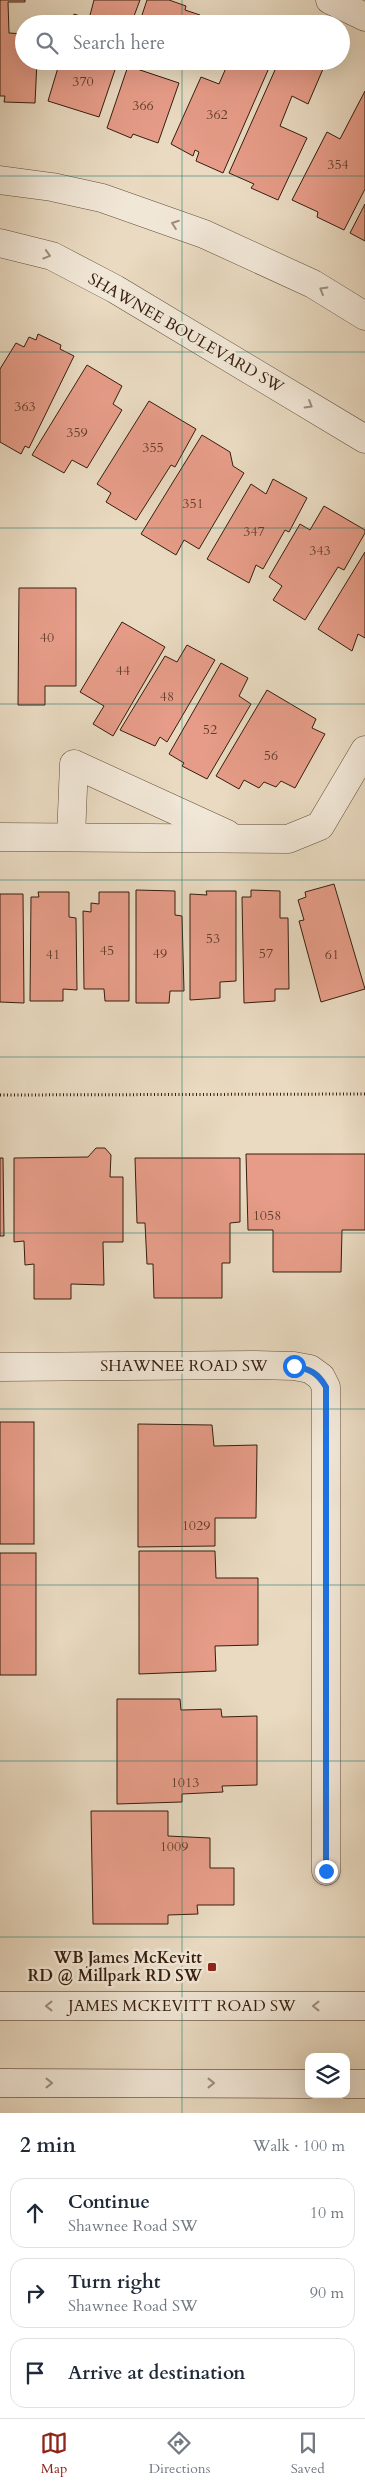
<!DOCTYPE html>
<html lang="en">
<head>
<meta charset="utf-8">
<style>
  body { margin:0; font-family:Cardo,serif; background:#f2f2f3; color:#1f2937 }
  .controls { position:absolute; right:15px; bottom:15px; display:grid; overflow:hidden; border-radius:10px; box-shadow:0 5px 20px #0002 }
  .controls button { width:45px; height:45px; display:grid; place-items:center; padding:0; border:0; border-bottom:1px solid #e0e1e3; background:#fff; color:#1f2937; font:25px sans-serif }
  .stop { position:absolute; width:15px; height:15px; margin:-11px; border:4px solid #1a73e8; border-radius:50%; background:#fff }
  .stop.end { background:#1a73e8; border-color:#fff; box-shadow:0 1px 5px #0008 }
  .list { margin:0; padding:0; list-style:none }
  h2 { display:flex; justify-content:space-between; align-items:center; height:65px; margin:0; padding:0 20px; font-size:21px }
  h2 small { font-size:16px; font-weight:400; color:#747a83 }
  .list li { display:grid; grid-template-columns:32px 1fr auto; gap:15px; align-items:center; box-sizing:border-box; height:70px; margin:0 10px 10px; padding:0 10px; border:1px solid #e0e1e3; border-radius:15px }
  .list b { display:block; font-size:19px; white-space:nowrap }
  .list p { margin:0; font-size:16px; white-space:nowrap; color:#747a83 }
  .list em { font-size:16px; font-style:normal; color:#747a83 }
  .icon { flex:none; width:28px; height:28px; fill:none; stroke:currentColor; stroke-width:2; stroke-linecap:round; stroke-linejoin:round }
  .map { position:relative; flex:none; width:365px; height:2113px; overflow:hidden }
  .search { position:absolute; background:#fff; box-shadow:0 5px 20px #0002; left:15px; right:15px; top:15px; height:55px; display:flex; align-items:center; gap:12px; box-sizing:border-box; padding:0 18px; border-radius:28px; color:#747a83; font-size:19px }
  .sheet { height:305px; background:#fff }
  nav { display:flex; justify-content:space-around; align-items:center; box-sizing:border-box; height:70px; border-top:1px solid #e0e1e3; background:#fff; font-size:14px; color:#747a83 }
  nav a { display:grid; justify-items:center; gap:2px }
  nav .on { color:#8f2418 }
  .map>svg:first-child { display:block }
  .building { fill:#e69c88; stroke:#361e0d }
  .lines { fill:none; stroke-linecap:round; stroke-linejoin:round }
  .minor-casing { stroke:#634d3a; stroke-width:29 }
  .secondary-casing { stroke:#361e0d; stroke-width:29 }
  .path { stroke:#361e0d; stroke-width:3; stroke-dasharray:1 2.5; stroke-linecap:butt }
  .minor { stroke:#f1e7d7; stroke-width:28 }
  .secondary { stroke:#f1e7d7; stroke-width:28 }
  .oneway { stroke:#9d8d7c }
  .route { stroke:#1a73e8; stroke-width:6 }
  .grid { fill:none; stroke:#0f766e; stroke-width:1; stroke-opacity:0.55 }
  .poi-dot { fill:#8f2418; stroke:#f1e7d7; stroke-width:2 }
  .labels { text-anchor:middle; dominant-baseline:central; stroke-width:5; stroke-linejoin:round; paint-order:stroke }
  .number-label { font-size:14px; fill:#623e2c }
  .street-label { font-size:16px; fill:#361e0d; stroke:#f1e7d7 }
  .poi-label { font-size:16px; font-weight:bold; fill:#361e0d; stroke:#f1e7d7; text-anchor:end }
</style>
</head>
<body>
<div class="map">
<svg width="365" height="2113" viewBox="0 0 365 2113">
  <rect width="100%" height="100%" fill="#e9dac1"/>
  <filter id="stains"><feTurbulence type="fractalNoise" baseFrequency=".004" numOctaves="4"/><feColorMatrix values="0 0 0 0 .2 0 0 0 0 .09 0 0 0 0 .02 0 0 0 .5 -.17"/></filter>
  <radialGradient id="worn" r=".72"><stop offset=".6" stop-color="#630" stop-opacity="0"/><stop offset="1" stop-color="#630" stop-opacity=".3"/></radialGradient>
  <g class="building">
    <polygon points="0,0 25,0 25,2 8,2 9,33 24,34 24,61 37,61 35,103 4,102 5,96 0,96"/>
    <polygon points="94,0 140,0 131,24 71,24 74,14 89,19"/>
    <polygon points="147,0 169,0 186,6 185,10 200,15 197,24 139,24"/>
    <polygon points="60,61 118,61 99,117 48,101"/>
    <polygon points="229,61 272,61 223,173 196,161 199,152 195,150 193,156 171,144 201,77 219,84"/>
    <polygon points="279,61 305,61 323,69 308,104 292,96 280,126 307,138 278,200 251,188 254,184 229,173"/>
    <polygon points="128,66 179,83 158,143 133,134 131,138 107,128"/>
    <polygon points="365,91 365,189 344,230 317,217 318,212 292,200 327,132 340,139"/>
    <polygon points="365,204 365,241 350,233"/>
    <polygon points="38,334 61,345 60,349 74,356 29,448 25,446 21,454 0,442 0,369 16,343 24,347 29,337 36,340"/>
    <polygon points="87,365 122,386 113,404 122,410 87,468 72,460 64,473 32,455"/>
    <polygon points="149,401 196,429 175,467 171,465 136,520 106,502 111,493 97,484"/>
    <polygon points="202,435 230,452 233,466 244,473 199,549 184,540 176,555 141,534"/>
    <polygon points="273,479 307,498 289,532 285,530 263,569 256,565 249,583 207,559 251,484 266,494"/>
    <polygon points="324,506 365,530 365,533 344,570 338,567 305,620 273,600 282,586 269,577 300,524 310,530"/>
    <polygon points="365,552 365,638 358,634 352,651 318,629"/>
    <polygon points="19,588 76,588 76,686 45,686 45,705 18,705"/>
    <polygon points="122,622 165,647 113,736 93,724 104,706 80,692"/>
    <polygon points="187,645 215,660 167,742 160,737 155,746 120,730 165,656 177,662"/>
    <polygon points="221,663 248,678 239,696 251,704 207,779 182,766 184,763 169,754"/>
    <polygon points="267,690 316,719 312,728 325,734 295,788 281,781 276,787 264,782 259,788 244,780 239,789 216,776"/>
    <polygon points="334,884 365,989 321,1002 299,921 304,920 298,900 306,897 305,892"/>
    <polygon points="136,890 175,891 175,915 182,916 184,991 170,991 169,1003 136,1003"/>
    <polygon points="251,890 280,891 280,918 288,918 289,989 275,989 275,1001 244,1003 242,897 251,897"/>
    <polygon points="206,891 236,891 236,981 220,982 220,998 190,1000 190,894 207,895"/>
    <polygon points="38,892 69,892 69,917 76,918 77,990 63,989 63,1001 30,1001 31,897 39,897"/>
    <polygon points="99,892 129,892 129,1001 105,1001 104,989 84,989 83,911 91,912 91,903 99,904"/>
    <polygon points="0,894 23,894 24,1003 0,1002"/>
    <polygon points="96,1148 105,1148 111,1155 110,1177 123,1177 123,1242 103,1242 104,1285 71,1284 71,1299 34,1299 34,1264 25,1265 24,1241 14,1242 14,1158 88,1157"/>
    <polygon points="246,1154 365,1154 365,1230 342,1230 341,1272 273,1272 273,1230 248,1230"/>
    <polygon points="0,1158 3,1158 4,1236 0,1236"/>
    <polygon points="135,1158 240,1158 240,1222 230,1223 230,1263 222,1263 222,1298 154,1298 153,1264 147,1264 145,1223 137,1223"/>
    <rect x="0" y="1422" width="34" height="122"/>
    <polygon points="138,1424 212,1425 214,1446 257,1445 256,1518 215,1518 215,1546 138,1547"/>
    <polygon points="139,1551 215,1551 216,1578 258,1578 258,1645 215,1646 216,1671 139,1674"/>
    <rect x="0" y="1553" width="36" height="122"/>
    <polygon points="117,1699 180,1699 181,1710 221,1709 222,1717 257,1716 257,1785 222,1786 223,1792 182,1794 182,1802 117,1804"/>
    <polygon points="91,1811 168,1811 168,1836 210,1838 210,1868 234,1868 234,1905 197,1905 198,1914 168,1915 168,1924 93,1924"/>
  </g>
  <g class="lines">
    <defs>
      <g id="minor">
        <polyline points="330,0 365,17"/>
        <polyline points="0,180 52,187 102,198 204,234 313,284 365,316"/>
        <polyline points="0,243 52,256 115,289 365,439"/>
        <polyline points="0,837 288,839 320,826 365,750"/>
        <polyline points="71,837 74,764 227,834"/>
        <polyline points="0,1367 255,1365 294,1366 310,1369 321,1377 326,1387 326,1871"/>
      </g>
      <g id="secondary">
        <polyline points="0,2006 365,2006"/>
        <polyline points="0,2083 309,2084"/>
        <polyline points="346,2084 365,2084"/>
      </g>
    </defs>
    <use href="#minor" class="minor-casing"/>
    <use href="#secondary" class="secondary-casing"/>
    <polyline class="path" points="0,1095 365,1094"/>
    <use href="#minor" class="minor"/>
    <use href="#secondary" class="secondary"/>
  </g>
  <defs><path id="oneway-chevron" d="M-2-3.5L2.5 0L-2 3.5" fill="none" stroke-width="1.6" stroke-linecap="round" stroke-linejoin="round" transform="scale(1.25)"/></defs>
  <g class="oneway">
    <use href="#oneway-chevron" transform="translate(175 224) rotate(-160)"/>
    <use href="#oneway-chevron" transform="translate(47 255) rotate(17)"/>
    <use href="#oneway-chevron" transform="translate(323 290) rotate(-149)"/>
    <use href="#oneway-chevron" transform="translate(309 405) rotate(31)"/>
    <use href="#oneway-chevron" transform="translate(49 2006) rotate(180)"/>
    <use href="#oneway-chevron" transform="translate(316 2006) rotate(180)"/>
    <use href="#oneway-chevron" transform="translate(49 2083)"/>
    <use href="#oneway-chevron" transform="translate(211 2083)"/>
  </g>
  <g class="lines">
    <path class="route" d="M294,1366C310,1369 318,1373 326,1387V1871"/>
  </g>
  <path class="grid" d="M182,0V24M182,61V2113M0,176H365M0,352H365M0,528H365M0,704H365M0,880H365M0,1057H365M0,1233H365M0,1409H365M0,1585H365M0,1761H365M0,1937H365"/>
  <rect class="poi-dot" x="207" y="1962" width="10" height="10" rx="2.5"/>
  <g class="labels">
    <g class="number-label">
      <text x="83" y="81">370</text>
      <text x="143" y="105">366</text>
      <text x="217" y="114">362</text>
      <text x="338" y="164">354</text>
      <text x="25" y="406">363</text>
      <text x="77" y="432">359</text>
      <text x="153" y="447">355</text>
      <text x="193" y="503">351</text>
      <text x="254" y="531">347</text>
      <text x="320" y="550">343</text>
      <text x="47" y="637">40</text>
      <text x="123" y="670">44</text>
      <text x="167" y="696">48</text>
      <text x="210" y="729">52</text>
      <text x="271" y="755">56</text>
      <text x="213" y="938">53</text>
      <text x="107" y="950">45</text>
      <text x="160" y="953">49</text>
      <text x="266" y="953">57</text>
      <text x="53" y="954">41</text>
      <text x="332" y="954">61</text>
      <text x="267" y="1215">1058</text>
      <text x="196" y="1525">1029</text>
      <text x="185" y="1782">1013</text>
      <text x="174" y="1846">1009</text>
    </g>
    <g class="street-label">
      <text transform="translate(186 333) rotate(30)">SHAWNEE BOULEVARD SW</text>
      <text x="184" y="1366">SHAWNEE ROAD SW</text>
      <text x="182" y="2006">JAMES MCKEVITT ROAD SW</text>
    </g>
    <g class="poi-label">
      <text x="202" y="1958">WB James McKevitt<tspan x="202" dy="18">RD @ Millpark RD SW</tspan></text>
    </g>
  </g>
  <rect width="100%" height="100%" filter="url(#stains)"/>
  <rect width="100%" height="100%" fill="url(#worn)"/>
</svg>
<div class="controls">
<button><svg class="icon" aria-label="layers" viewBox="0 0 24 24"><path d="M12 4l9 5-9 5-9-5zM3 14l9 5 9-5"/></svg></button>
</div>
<div class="stop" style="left:294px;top:1366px"></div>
<div class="stop end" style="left:326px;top:1871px"></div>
<div class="search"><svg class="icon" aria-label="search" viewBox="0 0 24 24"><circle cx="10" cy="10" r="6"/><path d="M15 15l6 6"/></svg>Search here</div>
</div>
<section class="sheet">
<h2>2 min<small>Walk · 100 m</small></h2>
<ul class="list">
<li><svg class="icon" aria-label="ahead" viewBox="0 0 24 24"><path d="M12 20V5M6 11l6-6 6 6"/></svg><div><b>Continue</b><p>Shawnee Road SW</p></div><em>10 m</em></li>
<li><svg class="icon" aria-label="right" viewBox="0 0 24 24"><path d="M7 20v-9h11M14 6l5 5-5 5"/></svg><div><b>Turn right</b><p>Shawnee Road SW</p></div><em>90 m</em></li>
<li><svg class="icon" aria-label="arrive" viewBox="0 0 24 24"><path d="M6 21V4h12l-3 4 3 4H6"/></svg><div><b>Arrive at destination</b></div></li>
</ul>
</section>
<nav>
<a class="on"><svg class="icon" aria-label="map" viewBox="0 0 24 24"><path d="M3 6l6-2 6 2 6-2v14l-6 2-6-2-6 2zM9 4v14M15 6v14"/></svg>Map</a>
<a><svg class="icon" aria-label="directions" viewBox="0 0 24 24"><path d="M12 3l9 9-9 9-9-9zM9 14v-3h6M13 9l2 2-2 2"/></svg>Directions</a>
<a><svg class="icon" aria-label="saved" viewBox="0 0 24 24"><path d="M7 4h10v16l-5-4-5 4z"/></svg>Saved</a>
</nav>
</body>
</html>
